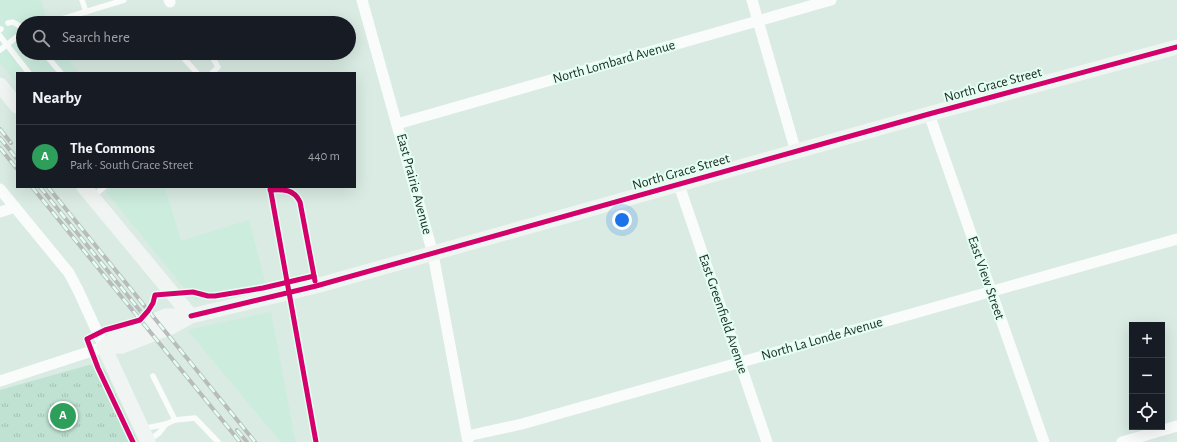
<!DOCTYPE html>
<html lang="en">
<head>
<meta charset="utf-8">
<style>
  body { margin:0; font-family:"Alegreya Sans",sans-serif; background:#242831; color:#f1f3f6 }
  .controls { position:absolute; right:12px; bottom:12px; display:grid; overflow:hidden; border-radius:0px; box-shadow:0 4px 16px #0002 }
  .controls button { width:36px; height:36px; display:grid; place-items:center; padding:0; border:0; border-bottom:1px solid #363941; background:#171b24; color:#f1f3f6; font:20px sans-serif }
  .you { position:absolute; left:622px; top:220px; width:14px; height:14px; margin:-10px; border:3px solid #fff; border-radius:50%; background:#1a73e8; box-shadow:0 0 0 6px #1a73e833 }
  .badge { display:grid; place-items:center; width:26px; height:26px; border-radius:50%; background:#0b8043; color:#fff; font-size:13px; font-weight:700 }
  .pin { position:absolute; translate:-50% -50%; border:2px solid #fff; box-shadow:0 1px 4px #0006 }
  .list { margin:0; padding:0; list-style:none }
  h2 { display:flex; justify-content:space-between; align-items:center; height:52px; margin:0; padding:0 16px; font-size:17px }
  h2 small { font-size:13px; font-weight:400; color:#9ea1a6 }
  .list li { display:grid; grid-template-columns:26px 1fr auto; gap:12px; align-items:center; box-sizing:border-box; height:64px; padding:0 16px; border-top:1px solid #363941 }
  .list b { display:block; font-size:15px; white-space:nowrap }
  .list p { margin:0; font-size:13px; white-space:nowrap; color:#9ea1a6 }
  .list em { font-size:13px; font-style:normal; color:#9ea1a6 }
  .icon { flex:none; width:22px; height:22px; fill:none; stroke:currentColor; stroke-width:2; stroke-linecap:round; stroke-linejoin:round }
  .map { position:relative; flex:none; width:1177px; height:442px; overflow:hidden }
  .search { position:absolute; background:#171b24; box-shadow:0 4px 16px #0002; left:16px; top:16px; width:340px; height:44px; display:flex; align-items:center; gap:10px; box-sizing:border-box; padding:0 14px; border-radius:22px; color:#9ea1a6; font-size:15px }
  .panel { position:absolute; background:#171b24; box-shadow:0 4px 16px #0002; left:16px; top:72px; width:340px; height:116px; border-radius:0px }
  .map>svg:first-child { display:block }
  .built { fill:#ccecde }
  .park { fill:url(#park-tufts) }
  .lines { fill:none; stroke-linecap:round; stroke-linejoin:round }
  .lane { stroke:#f9fcfb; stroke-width:5.5 }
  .street { stroke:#f9fcfb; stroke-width:11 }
  .secondary { stroke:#f0f5f3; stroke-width:15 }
  .rail-casing { stroke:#b8bdbb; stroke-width:4 }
  .rail { stroke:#e3fff2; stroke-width:2.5; stroke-dasharray:8; stroke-linecap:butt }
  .cycleway-casing { stroke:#e3fff2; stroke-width:8 }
  .cycleway { stroke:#d6006c; stroke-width:5 }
  .labels { text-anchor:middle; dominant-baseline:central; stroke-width:4; stroke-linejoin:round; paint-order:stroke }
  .street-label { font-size:14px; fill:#1c2924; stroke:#e3fff2 }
</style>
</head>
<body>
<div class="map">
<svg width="1177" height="442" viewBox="0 0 1177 442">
  <defs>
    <pattern id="park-tufts" width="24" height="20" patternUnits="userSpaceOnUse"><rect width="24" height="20" fill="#bfe2d2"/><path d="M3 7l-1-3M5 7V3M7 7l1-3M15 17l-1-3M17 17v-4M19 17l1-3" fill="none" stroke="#a4c2b4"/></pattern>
  </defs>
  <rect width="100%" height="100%" fill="#d9ebe3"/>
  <g class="built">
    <polygon points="0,0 41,0 47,21 40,23 23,23 23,53 63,53 79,73 17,73 17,83 0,63"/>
    <polygon points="112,187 165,187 181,241 249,220 266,286 194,300 106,192"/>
    <polygon points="271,312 294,434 296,442 281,442 188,331 196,328"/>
  </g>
  <polygon class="park" points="89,365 100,366 104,369 138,442 0,442 0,390"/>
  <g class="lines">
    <g class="lane">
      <polyline points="82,0 86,12"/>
      <polyline points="8,23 13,22 23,28"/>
      <polyline points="49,23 124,0"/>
      <polyline points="0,30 1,29"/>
      <polyline points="0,36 29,73"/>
      <polyline points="0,50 23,32"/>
      <polyline points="44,53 61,73"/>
      <polyline points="179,53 197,73"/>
      <polyline points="210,53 218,67 212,73"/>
      <polyline points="93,197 104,187"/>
      <polyline points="153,376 175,420"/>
      <polyline points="142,429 166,424 175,420 195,418 218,442"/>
      <polyline points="148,441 159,433 166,424"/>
    </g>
    <g class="street">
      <polyline points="169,0 170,2"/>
      <polyline points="362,0 433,254 468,442"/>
      <polyline points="752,0 796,152"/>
      <polyline points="929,114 1044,442"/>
      <polyline points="397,124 831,0"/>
      <polyline points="679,185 767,442"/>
      <polyline points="0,189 69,273 78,290 104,347 0,381"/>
      <polyline points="0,212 15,207"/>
      <polyline points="467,436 522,424 1177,239"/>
      <polyline points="1122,442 1177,426"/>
    </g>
    <g class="secondary">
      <polyline points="0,85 17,106"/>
      <polyline points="84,187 191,316"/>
      <polyline points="104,347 122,346 171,327 191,316 316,286 929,114 1177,47"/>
      <polyline points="104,347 148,442"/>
      <polyline points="104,347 117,336 166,316 188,316"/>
    </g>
    <defs>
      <g id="rail">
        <polyline points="0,129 11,143"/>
        <polyline points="0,138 17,159"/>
        <polyline points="0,148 17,169"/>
        <polyline points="32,187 240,442"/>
        <polyline points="40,187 141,312"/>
        <polyline points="48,187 255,442"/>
        <polyline points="237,430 247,442"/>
      </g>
    </defs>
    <use href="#rail" class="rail-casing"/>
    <use href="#rail" class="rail"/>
    <defs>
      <g id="cycleway">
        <polyline points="270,187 316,442"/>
        <path d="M270,190C283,189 294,189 300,202L315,281"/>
        <polyline points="191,316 316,286 929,114 1177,47"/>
        <polyline points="133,442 98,368 87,339 105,330 140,320 148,311 153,303 155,295 193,292 208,296 215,296 263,288 314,276"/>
      </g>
    </defs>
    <use href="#cycleway" class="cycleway-casing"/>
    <use href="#cycleway" class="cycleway"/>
  </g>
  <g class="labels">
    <g class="street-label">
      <text transform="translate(614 62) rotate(-16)">North Lombard Avenue</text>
      <text transform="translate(993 85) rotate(-15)">North Grace Street</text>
      <text transform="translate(681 172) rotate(-16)">North Grace Street</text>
      <text transform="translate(414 184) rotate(75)">East Prairie Avenue</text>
      <text transform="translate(986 278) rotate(71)">East View Street</text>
      <text transform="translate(723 314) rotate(71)">East Greenfield Avenue</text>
      <text transform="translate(822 339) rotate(-16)">North La Londe Avenue</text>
    </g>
  </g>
</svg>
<div class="controls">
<button>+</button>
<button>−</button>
<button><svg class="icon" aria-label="locate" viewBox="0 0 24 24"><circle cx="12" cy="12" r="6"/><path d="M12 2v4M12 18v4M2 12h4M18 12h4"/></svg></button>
</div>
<div class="you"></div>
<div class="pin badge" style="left:63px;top:416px;background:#2e9e5b">A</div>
<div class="search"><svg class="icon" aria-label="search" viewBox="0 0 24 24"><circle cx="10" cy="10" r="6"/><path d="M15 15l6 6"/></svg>Search here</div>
<section class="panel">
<h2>Nearby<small></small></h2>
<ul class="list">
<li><span class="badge" style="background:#2e9e5b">A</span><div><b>The Commons</b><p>Park · South Grace Street</p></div><em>440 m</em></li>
</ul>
</section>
</div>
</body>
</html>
